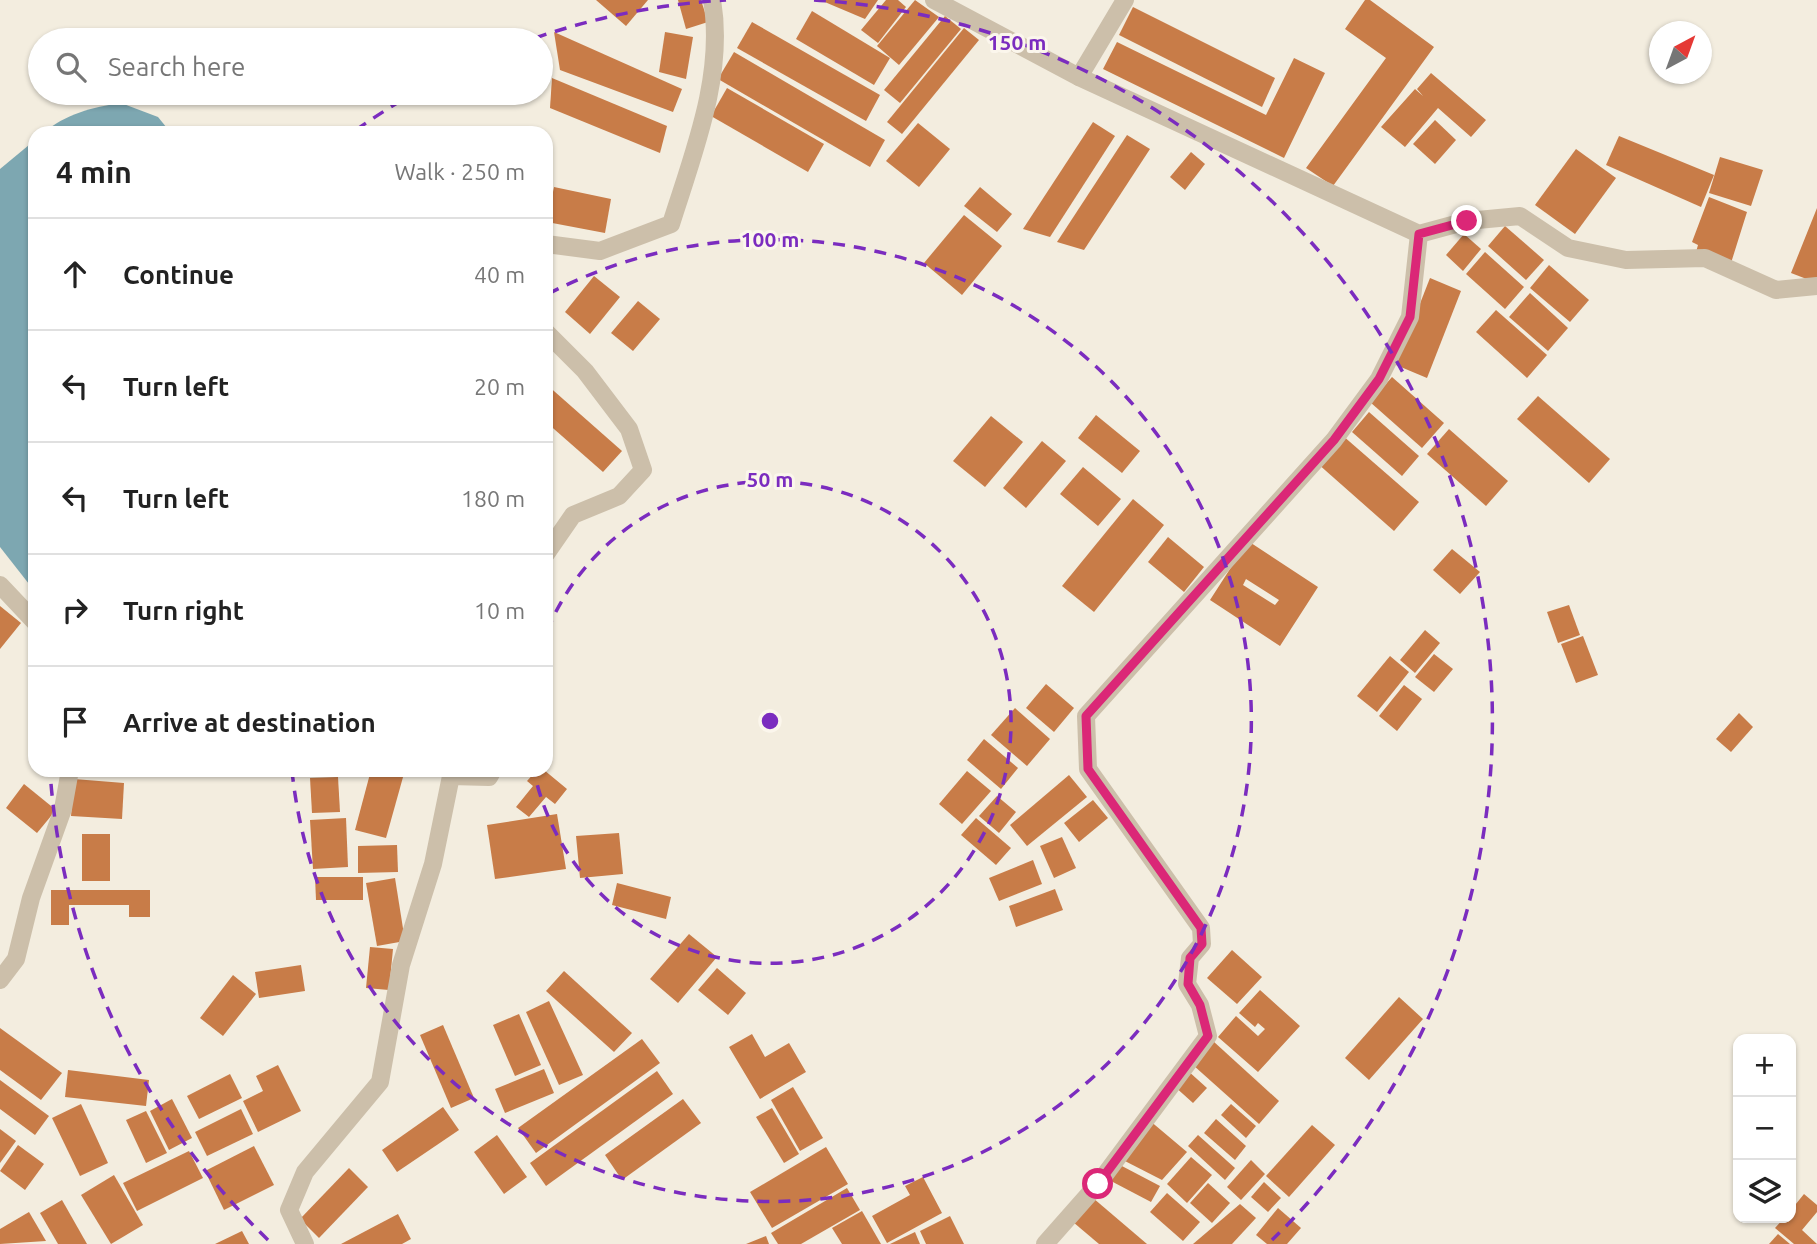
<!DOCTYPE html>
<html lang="en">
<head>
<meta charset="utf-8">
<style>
  body { margin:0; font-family:Ubuntu,sans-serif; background:#f2f2f2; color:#222 }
  .controls { position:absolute; right:21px; bottom:21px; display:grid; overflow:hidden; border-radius:14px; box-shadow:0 2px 5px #0004 }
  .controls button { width:63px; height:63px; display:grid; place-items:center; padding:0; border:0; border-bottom:2px solid #e0e0e0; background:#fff; color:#222; font:35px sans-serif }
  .compass { position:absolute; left:1649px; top:21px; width:63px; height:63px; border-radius:50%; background:#fff; box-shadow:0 2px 5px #0004; rotate:41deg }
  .stop { position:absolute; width:21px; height:21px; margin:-16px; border:5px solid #db2777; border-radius:50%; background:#fff }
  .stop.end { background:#db2777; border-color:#fff; box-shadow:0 2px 7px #0008 }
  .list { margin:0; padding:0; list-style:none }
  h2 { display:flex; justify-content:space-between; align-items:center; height:91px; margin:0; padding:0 28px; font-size:30px }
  h2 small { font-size:23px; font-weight:400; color:#767676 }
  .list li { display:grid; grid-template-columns:46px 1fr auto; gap:21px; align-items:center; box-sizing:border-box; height:112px; padding:0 28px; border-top:2px solid #e0e0e0 }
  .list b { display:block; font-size:26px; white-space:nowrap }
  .list em { font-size:23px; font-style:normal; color:#767676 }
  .icon { flex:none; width:38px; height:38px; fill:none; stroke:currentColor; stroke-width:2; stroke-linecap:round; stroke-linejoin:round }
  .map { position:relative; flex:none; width:1817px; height:1244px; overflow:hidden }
  .search { position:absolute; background:#fff; box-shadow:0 2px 5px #0004; left:28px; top:28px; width:525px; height:77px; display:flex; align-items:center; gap:18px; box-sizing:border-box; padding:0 24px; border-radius:38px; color:#767676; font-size:26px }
  .panel { position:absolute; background:#fff; box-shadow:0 2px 5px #0004; left:28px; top:126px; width:525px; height:651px; border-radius:21px }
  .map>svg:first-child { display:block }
  .water { fill:#7da7b1 }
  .building { fill:#c87c48; fill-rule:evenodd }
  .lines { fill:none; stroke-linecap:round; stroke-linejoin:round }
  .minor { stroke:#ccbfaa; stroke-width:18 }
  .route { stroke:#db2777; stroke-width:9 }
  .ring { fill:none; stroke:#7b2cbf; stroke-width:3.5; stroke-dasharray:12 9 }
  .centre { fill:#7b2cbf; stroke:#fbf6ec; stroke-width:3.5 }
  .ring-label { font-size:21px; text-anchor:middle; font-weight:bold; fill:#7b2cbf; stroke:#fbf6ec; stroke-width:6; stroke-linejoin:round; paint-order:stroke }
</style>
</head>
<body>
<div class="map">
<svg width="1817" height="1244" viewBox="0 0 1817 1244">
  <rect width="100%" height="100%" fill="#f3eddf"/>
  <g class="water">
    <path d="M121,103L158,117L171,133H43C66,114 92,107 121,103Z"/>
    <polygon points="35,140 35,584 29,584 0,547 0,169"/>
  </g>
  <g class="building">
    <polygon points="596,0 648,0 626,26"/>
    <polygon points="678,0 701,0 708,22 686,29"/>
    <polygon points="820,0 878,0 865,19"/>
    <polygon points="886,0 898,0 906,7 878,43 861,30"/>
    <polygon points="915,0 939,17 899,65 877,46"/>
    <polygon points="1365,0 1370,0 1434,47 1333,186 1306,168 1386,58 1345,29"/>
    <polygon points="1133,7 1275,78 1262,107 1119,35"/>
    <polygon points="812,11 890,58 874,85 796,39"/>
    <polygon points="945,16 961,29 900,103 884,90"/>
    <polygon points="752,22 880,95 866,121 737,48"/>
    <polygon points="964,28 979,40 902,134 887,122"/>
    <polygon points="554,32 682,89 673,112 560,70"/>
    <polygon points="665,32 693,37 686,79 659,72"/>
    <polygon points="1117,42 1266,115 1294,58 1325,73 1284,158 1103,69"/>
    <polygon points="734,52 885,140 870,167 718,79"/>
    <polygon points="1431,73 1486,120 1471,137 1438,108 1405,147 1381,127 1415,89 1423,96 1417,89"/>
    <polygon points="552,78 667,126 660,153 550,108"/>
    <polygon points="727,88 824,144 808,172 711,116"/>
    <polygon points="1435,120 1456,140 1435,164 1413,144"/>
    <polygon points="1093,122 1115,136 1050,237 1023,229"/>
    <polygon points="918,123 950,149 919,187 886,161"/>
    <polygon points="1127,135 1150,149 1084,250 1057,242"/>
    <polygon points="1619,136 1714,175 1701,207 1606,165"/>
    <polygon points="1576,149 1616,178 1575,234 1535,205"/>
    <polygon points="1191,152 1205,164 1185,190 1170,177"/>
    <polygon points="1720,157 1763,170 1751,206 1709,193"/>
    <polygon points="554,187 611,199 605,233 547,222"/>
    <polygon points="980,187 1012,214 997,232 964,206"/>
    <polygon points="1709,197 1747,212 1731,263 1696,252 1698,245 1692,242"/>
    <polygon points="1817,208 1817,283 1791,273"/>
    <polygon points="964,215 1002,246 962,295 924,263"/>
    <polygon points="1505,226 1544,260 1526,280 1488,246"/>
    <polygon points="1464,234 1481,249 1463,271 1446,255"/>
    <polygon points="1485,252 1524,287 1505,309 1466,274"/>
    <polygon points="1549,265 1589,300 1570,322 1530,288"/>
    <polygon points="594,276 620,297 590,334 565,312"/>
    <polygon points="1430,278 1461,291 1427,378 1396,365"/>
    <polygon points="1530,293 1568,328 1548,351 1509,317"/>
    <polygon points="638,301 660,319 633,351 611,333"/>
    <polygon points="1496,310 1547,355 1527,378 1476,332"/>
    <polygon points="1392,377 1444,423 1422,448 1370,402"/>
    <polygon points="546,384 622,451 603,472 546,422"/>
    <polygon points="1538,396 1610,459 1589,483 1517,419"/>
    <polygon points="1369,412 1419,456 1402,476 1352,432"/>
    <polygon points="1096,415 1140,451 1122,473 1078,438"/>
    <polygon points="991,416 1023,442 985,487 953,461"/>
    <polygon points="1449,429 1508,481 1486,506 1427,454"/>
    <polygon points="1342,435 1419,502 1394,531 1317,463"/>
    <polygon points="1042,441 1066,461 1026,508 1003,488"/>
    <polygon points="1083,467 1121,499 1098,526 1060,494"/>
    <polygon points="1133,499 1164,525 1094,612 1062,586"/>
    <polygon points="1168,537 1204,567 1184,592 1148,562"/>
    <path d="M1248,541L1318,587L1280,646L1210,600ZM1246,579L1279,600L1275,605L1243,585Z"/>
    <polygon points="1452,549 1480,572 1460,594 1433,570"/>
    <polygon points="1569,605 1580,635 1558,643 1547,612"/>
    <polygon points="0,606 21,623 0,649"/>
    <polygon points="1425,630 1440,643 1415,673 1400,660"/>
    <polygon points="1583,636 1598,675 1576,683 1561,644"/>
    <polygon points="1434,654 1453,669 1434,692 1415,677"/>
    <polygon points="1390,656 1409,672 1377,712 1357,696"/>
    <polygon points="1046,684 1074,708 1054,732 1026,708"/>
    <polygon points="1404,685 1422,699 1397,731 1379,716"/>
    <polygon points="1015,708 1050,739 1027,766 991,735"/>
    <polygon points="1739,713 1753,727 1731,752 1716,739"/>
    <polygon points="984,739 1018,768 1001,789 967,760"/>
    <polygon points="339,770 365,770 363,777"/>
    <polygon points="371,770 405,770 386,838 355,830"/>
    <polygon points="537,770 544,770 567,789 555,804 546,797 529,817 516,807 533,786 527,781"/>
    <polygon points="967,771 991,791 962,824 939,804"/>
    <polygon points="1069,775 1087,797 1027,846 1010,825"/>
    <polygon points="338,777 340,812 312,813 310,778"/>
    <polygon points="74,779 124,783 122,819 71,816"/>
    <polygon points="24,784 56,810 37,833 6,808"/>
    <polygon points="997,796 1016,812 999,833 979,816"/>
    <polygon points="1093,800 1108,818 1079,842 1064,823"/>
    <polygon points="557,814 566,869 495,879 487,825"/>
    <polygon points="346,818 348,867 313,869 310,820"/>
    <polygon points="976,818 1011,848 996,865 961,835"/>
    <polygon points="619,833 623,874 580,878 576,836"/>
    <rect x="82" y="834" width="28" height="47"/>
    <polygon points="1062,837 1076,868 1054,878 1040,846"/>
    <polygon points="397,845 398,872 358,873 358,846"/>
    <polygon points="1033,860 1042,884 999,901 989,878"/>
    <polygon points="315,877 363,877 363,900 316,900"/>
    <polygon points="395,878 405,941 377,946 366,883"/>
    <polygon points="617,883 671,897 666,919 612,905"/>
    <polygon points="1055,889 1063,910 1016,927 1009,906"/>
    <polygon points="51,890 150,890 150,917 129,917 129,905 69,905 69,925 51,925"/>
    <polygon points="689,934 717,957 678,1003 650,979"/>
    <polygon points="370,947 393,949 389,990 366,988"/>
    <polygon points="1232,950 1262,977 1237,1004 1207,978"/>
    <polygon points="301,965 305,991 259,998 255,972"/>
    <polygon points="717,968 746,993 728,1015 698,990"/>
    <polygon points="564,971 632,1033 614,1052 546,991"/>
    <polygon points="233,975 256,994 223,1036 200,1018"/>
    <polygon points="1260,990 1300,1026 1258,1072 1218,1037 1236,1016 1258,1036 1265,1029 1258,1023 1255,1027 1239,1013"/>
    <polygon points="1399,997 1423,1019 1369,1080 1345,1058"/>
    <polygon points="549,1001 583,1075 559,1085 526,1012"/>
    <polygon points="519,1014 541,1065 515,1076 493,1025"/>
    <polygon points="443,1025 474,1098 451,1108 420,1035"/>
    <polygon points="0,1028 62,1073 41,1100 0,1070"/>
    <polygon points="752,1034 765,1057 789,1043 806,1072 760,1099 729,1047"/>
    <polygon points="642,1039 660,1063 536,1153 518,1128"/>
    <polygon points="1213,1041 1279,1101 1259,1124 1193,1065"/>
    <polygon points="278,1065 301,1111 258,1132 243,1101 263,1091 256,1076"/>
    <polygon points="544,1069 554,1093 505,1113 495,1089"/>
    <polygon points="68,1070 149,1080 146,1106 65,1097"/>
    <polygon points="1187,1070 1207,1088 1193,1103 1173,1085"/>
    <polygon points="657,1071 673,1094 546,1186 530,1163"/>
    <polygon points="230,1074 242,1098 199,1119 187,1096"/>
    <polygon points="0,1080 49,1116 35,1135 0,1109"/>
    <polygon points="793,1087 823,1138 800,1151 771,1100"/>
    <polygon points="172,1099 192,1138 169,1150 150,1111"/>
    <polygon points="683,1099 701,1123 622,1180 605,1155"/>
    <polygon points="81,1104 108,1163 80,1176 52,1118"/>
    <polygon points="1231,1104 1256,1126 1246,1138 1221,1115"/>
    <polygon points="443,1107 459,1130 397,1172 382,1150"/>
    <polygon points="772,1108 799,1154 784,1163 756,1117"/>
    <polygon points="241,1109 253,1134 207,1156 195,1132"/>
    <polygon points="146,1111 167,1153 146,1163 126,1120"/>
    <polygon points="1216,1119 1246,1146 1235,1160 1204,1133"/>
    <polygon points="1149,1120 1187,1152 1162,1180 1121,1159"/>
    <polygon points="1312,1125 1335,1145 1289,1197 1266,1176"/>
    <polygon points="0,1129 16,1141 0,1163"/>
    <polygon points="497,1135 527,1177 504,1194 474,1152"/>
    <polygon points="1198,1135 1235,1168 1225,1180 1188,1146"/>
    <polygon points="18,1145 44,1164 25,1190 0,1171"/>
    <polygon points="254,1146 274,1185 224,1210 205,1171"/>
    <polygon points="826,1147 848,1184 772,1228 750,1192"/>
    <polygon points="189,1151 203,1178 137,1211 123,1183"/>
    <polygon points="1191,1157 1212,1175 1187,1203 1167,1184"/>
    <polygon points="1251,1160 1265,1174 1241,1200 1227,1187"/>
    <polygon points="1120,1165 1160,1186 1151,1202 1111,1181"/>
    <polygon points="349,1168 368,1187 319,1238 300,1219"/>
    <polygon points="114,1175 143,1225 111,1244 81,1195"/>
    <polygon points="923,1177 942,1213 887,1243 872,1216 910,1195 905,1186"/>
    <polygon points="1264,1182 1281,1198 1268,1212 1251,1197"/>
    <polygon points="1208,1183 1230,1203 1212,1223 1190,1203"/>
    <polygon points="847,1188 860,1210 801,1244 778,1244 771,1233"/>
    <polygon points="1167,1193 1200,1222 1183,1241 1150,1212"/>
    <polygon points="1804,1194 1817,1205 1817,1212 1802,1230 1817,1244 1794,1244 1775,1228 1784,1218 1791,1218 1791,1210"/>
    <polygon points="1093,1198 1147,1244 1099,1244 1073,1222"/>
    <polygon points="62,1200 87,1244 58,1244 40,1213"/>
    <polygon points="1240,1204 1256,1218 1232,1244 1193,1244"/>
    <polygon points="1278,1208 1301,1228 1287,1244 1267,1244 1256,1235"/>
    <polygon points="862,1211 881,1244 842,1244 832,1228"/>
    <polygon points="29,1212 46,1241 0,1244 0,1229"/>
    <polygon points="398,1214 411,1239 402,1244 341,1244"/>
    <polygon points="950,1216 964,1244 926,1244 920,1231"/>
    <polygon points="242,1231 249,1244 215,1244"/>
    <polygon points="915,1232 920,1244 890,1244"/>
    <polygon points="1778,1234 1790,1244 1769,1244"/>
    <polygon points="766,1236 769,1244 746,1244"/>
  </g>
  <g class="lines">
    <g class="minor">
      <polyline points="934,0 1079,77 1419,234 1467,221 1520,216 1568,248 1626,260 1705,258 1776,290 1817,286"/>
      <polyline points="1079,77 1125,0"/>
      <path d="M546,244L600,251L671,224C693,154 725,75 712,0"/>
      <polyline points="546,332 585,371 629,429 643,470 619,496 573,515 546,554"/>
      <polyline points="0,585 35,622"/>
      <polyline points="0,980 16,959 31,898 63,809 70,770"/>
      <polyline points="305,1244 289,1210 305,1172 380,1082 401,965 433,864 451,776 489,777 493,770"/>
      <polyline points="1045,1244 1098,1184 1208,1036 1200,1005 1187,984 1190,958 1202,944 1201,928 1088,769 1086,716 1334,440 1379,379 1410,317 1419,234"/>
    </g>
  </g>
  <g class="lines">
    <polyline class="route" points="1098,1184 1208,1036 1200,1005 1188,984 1190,958 1202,944 1201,928 1088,769 1086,716 1334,440 1379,379 1410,317 1419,234 1467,221"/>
  </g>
  <g class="ring">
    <path d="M547 631A241 241 0 1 1 534 771"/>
    <path d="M548 294A481 481 0 1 1 292 771"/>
    <path d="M268 1240A722 722 0 0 1 50 771M356 130A722 722 0 0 1 409 96M535 38A722 722 0 0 1 726 0M814 0A722 722 0 0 1 1272 1240"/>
  </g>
  <circle cx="770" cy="721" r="10" class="centre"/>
  <g class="ring-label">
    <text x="1017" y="50">150 m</text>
    <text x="770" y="247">100 m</text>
    <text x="770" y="487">50 m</text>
  </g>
</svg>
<div class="controls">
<button>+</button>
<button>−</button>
<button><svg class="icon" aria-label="layers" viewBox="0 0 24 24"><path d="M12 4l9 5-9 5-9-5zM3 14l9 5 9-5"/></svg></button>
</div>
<svg class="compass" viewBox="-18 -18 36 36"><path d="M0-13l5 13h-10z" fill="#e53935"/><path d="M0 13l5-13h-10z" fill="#767676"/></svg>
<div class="stop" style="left:1098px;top:1184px"></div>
<div class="stop end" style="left:1467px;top:221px"></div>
<div class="search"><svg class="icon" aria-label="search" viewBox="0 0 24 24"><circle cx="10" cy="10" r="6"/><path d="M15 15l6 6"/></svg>Search here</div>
<section class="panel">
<h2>4 min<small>Walk · 250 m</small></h2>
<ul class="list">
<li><svg class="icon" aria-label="ahead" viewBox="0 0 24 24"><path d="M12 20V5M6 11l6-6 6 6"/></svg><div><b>Continue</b></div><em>40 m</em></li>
<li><svg class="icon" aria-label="left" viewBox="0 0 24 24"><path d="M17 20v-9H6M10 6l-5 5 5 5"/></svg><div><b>Turn left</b></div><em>20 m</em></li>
<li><svg class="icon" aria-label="left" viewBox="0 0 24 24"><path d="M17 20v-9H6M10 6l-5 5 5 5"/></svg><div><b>Turn left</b></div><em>180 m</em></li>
<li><svg class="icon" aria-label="right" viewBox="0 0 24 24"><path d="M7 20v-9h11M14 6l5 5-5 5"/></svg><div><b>Turn right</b></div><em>10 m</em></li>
<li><svg class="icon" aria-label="arrive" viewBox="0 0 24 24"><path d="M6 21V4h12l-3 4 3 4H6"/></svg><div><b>Arrive at destination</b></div></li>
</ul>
</section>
</div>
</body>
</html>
